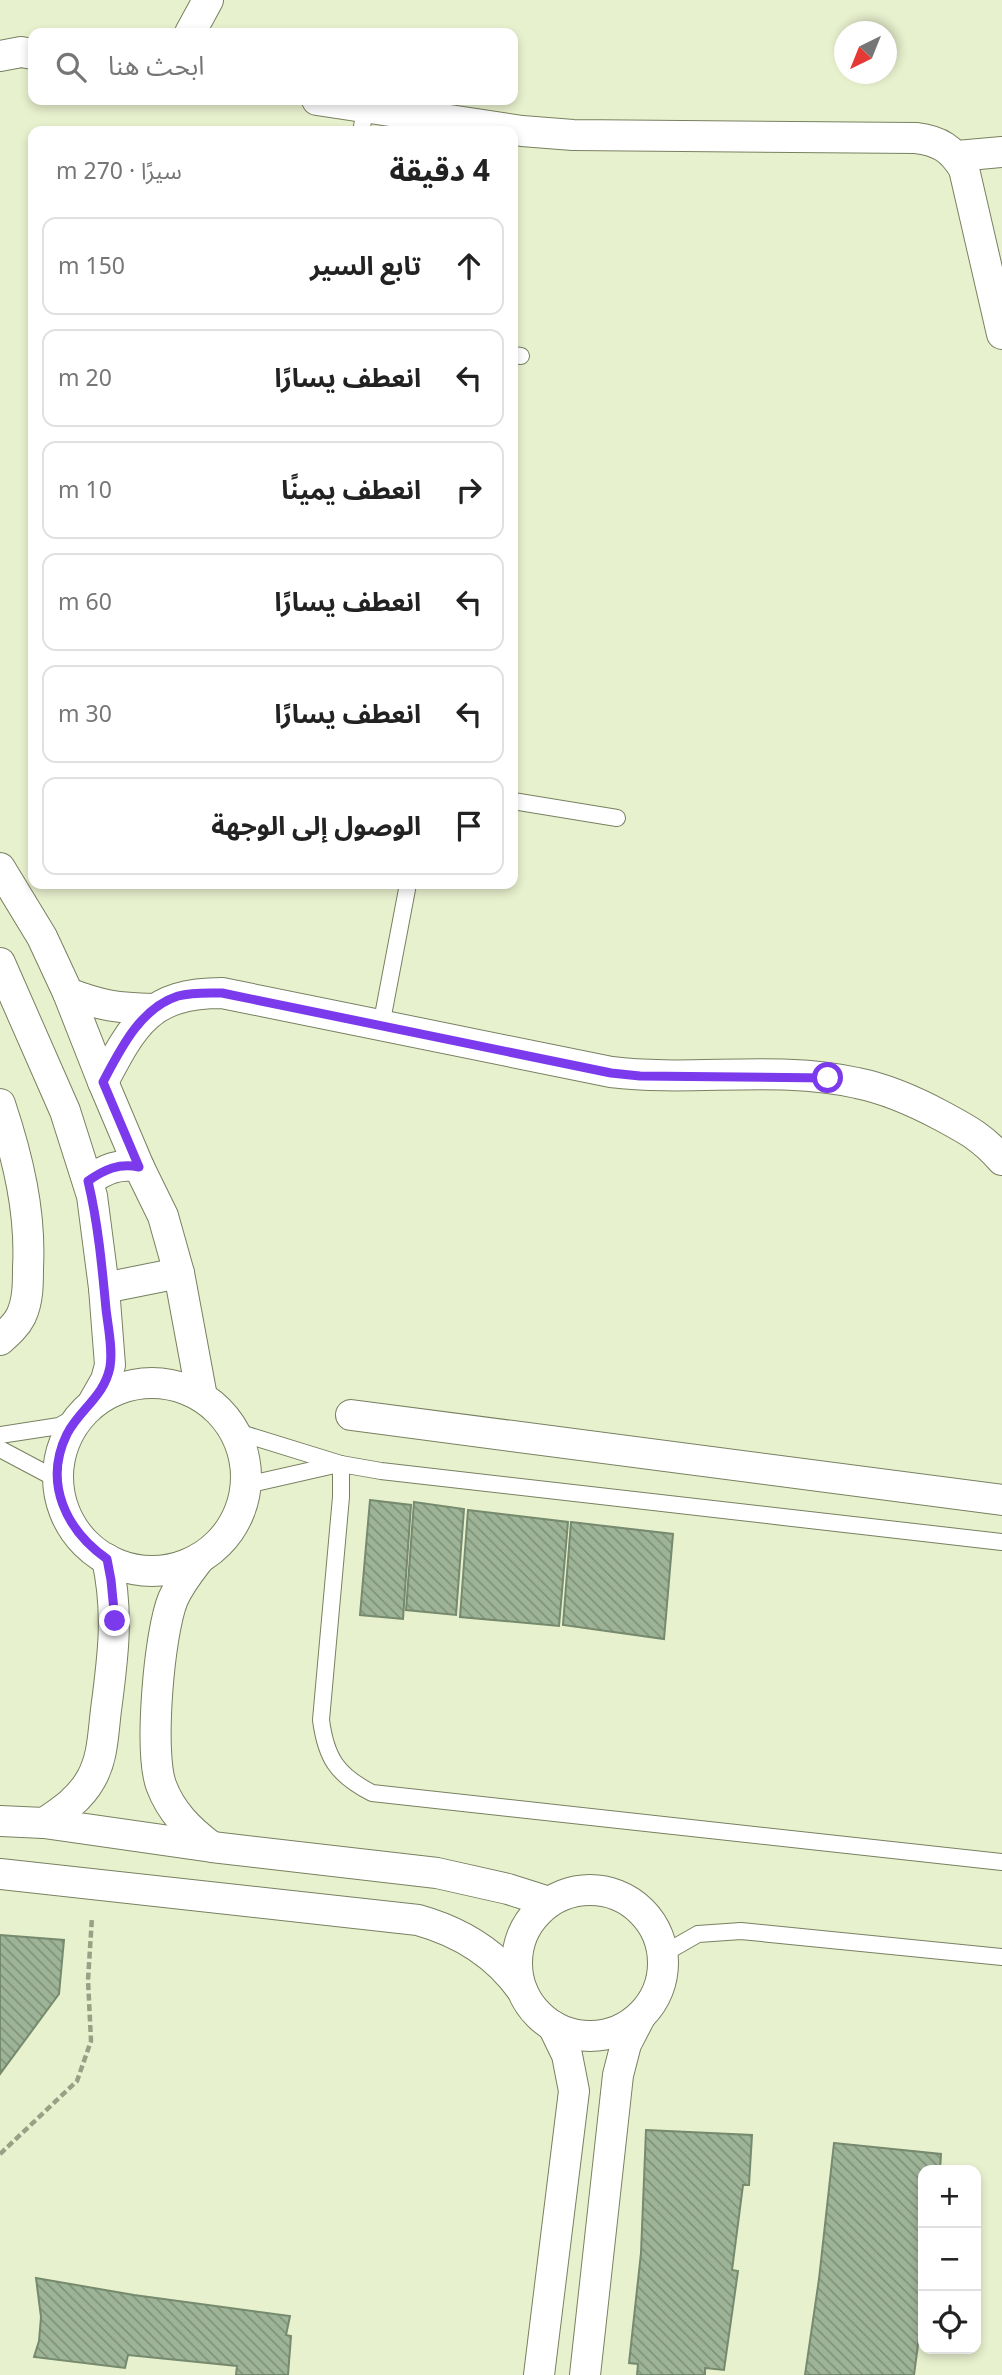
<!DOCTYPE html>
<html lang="ar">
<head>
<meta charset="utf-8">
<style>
  body { margin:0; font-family:Georgia,"Noto Sans Arabic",serif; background:#f2f2f2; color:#222; direction:rtl }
  .controls { position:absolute; right:21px; bottom:21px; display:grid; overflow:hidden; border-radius:14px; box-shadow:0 4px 10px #0003 }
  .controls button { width:63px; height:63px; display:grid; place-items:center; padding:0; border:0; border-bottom:2px solid #e0e0e0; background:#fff; color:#222; font:35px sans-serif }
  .compass { position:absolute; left:834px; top:21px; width:63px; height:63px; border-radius:50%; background:#fff; box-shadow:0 4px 10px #0003; rotate:223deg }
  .stop { position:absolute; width:21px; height:21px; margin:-16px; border:5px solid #7c3aed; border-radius:50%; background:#fff }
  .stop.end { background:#7c3aed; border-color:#fff; box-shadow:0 2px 7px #0008 }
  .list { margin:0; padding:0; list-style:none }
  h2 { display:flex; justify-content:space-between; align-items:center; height:91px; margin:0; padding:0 28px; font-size:30px }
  h2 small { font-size:23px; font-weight:400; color:#767676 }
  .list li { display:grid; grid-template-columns:46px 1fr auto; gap:21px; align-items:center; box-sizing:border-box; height:98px; margin:0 14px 14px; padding:0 14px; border:2px solid #e0e0e0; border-radius:14px }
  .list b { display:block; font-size:26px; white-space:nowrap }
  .list em { font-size:23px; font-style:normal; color:#767676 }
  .icon { flex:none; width:38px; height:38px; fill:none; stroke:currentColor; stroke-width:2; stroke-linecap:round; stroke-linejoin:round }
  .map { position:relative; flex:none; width:1002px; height:2375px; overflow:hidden; direction:ltr }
  .search { position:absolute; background:#fff; box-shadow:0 4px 10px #0003; left:28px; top:28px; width:490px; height:77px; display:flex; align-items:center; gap:18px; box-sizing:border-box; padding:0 24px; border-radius:14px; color:#767676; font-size:26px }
  .panel { position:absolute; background:#fff; box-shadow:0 4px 10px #0003; left:28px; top:126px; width:490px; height:763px; border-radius:14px; direction:rtl }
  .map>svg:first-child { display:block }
  .building { fill:url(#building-back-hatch); stroke:#768a6e; stroke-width:2 }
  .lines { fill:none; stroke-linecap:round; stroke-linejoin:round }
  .service-casing { stroke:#788060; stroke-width:18 }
  .minor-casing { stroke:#788060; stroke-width:32 }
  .path { stroke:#99a086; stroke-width:4.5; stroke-dasharray:7 3.5; stroke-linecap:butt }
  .service { stroke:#fff; stroke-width:16 }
  .minor { stroke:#fff; stroke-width:30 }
  .route { stroke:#7c3aed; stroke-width:9 }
</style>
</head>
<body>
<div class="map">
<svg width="1002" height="2375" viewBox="0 0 1002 2375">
  <defs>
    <pattern id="building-back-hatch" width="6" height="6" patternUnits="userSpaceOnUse" patternTransform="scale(1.75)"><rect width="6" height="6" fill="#9eb497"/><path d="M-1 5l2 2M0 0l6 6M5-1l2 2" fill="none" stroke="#81927a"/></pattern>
  </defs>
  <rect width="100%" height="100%" fill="#e8f1ce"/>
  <g class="building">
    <polygon points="370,1500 411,1505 403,1619 360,1615"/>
    <polygon points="414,1502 464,1509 456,1615 406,1610"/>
    <polygon points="468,1510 568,1522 559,1626 460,1617"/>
    <polygon points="571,1522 673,1534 664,1639 563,1625"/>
    <polygon points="0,1935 64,1940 59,1994 0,2074"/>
    <polygon points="646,2130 752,2135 749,2185 743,2185 732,2270 738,2271 724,2370 705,2368 705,2375 637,2375 638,2364 629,2363 641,2253"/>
    <polygon points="834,2143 941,2154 940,2170 923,2170 923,2256 919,2291 923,2292 923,2307 914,2375 805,2375 819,2279"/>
    <polygon points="36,2278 134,2295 290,2316 286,2335 291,2336 288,2375 236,2375 237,2366 128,2355 125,2368 34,2357 39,2341 41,2317"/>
  </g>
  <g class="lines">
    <defs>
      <g id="service">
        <polyline points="361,131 366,107"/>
        <polyline points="513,355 521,356"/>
        <polyline points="513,801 617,818"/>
        <polyline points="381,1026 408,884"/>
        <polyline points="234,1431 341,1464"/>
        <polyline points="0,1435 59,1426 82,1413"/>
        <polyline points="0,1449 49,1475 58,1484"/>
        <polyline points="246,1485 339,1464"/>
        <path d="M1002,1542L381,1471L341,1464V1497L321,1720C326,1758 337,1775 372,1793L1002,1862"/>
        <polyline points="663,1954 698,1934 741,1931 1002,1957"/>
      </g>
      <g id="minor">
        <polyline points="190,33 208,0"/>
        <polyline points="0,56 21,52 33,54"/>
        <path d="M317,100L522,131L573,135L916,138C940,141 952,149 964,169L1002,334"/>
        <polyline points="957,156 1002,152"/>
        <polyline points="0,868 42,937 68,993 103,1082 139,1167 163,1216 179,1273 202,1397"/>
        <polyline points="0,963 65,1111 92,1196 104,1288 110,1365 106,1380 94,1401"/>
        <path d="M68,993C101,1006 118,1008 153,1009"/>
        <path d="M103,1082C134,1023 150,993 222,993L611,1072C691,1082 778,1065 857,1083C887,1089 916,1102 942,1116C968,1130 983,1138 1002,1160"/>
        <path d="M0,1104C18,1158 31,1212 28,1268C28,1285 28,1301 21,1316C16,1326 8,1333 0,1340"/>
        <path d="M88,1181C105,1169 119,1163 139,1167"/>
        <polyline points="104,1288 179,1273"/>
        <circle cx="152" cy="1477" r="94"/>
        <polyline points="351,1415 1002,1500"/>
        <path d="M200,1558C190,1571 180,1583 173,1599C159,1633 149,1751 161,1785C171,1812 189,1830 212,1847"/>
        <polyline points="0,1821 44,1823 212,1847 437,1873 508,1889 549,1902"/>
        <path d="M44,1823C62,1811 80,1799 91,1779C103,1758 103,1734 106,1710C113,1657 119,1613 107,1559"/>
        <path d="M0,1874L418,1920C461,1932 496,1953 522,1990"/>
        <circle cx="590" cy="1963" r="73"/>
        <polyline points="539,2375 574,2091 567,2055 553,2026"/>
        <polyline points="585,2375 618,2075 626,2044 640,2017"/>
      </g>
    </defs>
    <use href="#service" class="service-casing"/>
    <use href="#minor" class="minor-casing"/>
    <polyline class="path" points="0,2154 77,2081 91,2041 88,1980 92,1917"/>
    <use href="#service" class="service"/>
    <use href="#minor" class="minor"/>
  </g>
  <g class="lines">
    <path class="route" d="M115,1621L111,1580L107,1559C66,1530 43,1483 67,1434C80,1409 104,1397 110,1367C113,1349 108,1327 106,1309C102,1266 98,1223 88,1181C105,1169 119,1163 139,1167L103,1082C120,1050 140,1008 178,996C193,992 208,993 222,993L611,1073L640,1076L828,1078"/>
  </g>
</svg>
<div class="controls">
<button>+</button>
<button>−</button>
<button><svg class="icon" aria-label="locate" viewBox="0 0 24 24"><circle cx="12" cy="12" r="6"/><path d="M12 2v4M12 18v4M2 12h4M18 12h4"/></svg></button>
</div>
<svg class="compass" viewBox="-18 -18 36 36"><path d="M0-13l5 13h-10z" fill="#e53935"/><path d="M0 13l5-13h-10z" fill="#767676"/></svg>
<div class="stop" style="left:828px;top:1078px"></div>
<div class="stop end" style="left:115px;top:1621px"></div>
<div class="search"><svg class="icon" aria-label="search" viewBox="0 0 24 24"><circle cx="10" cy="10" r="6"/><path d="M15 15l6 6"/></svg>ابحث هنا</div>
<section class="panel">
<h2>4 دقيقة<small>سيرًا · 270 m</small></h2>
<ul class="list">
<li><svg class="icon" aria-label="ahead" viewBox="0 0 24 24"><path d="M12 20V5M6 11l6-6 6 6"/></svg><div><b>تابع السير</b></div><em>150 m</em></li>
<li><svg class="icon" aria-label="left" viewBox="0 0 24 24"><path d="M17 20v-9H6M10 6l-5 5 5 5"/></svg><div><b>انعطف يسارًا</b></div><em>20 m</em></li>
<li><svg class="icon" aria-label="right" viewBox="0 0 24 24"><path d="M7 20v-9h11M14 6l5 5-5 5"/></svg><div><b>انعطف يمينًا</b></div><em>10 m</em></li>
<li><svg class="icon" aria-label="left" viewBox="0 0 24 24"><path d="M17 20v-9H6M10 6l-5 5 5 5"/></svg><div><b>انعطف يسارًا</b></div><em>60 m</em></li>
<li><svg class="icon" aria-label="left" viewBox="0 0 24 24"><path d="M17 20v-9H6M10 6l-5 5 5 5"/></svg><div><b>انعطف يسارًا</b></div><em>30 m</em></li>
<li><svg class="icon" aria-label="arrive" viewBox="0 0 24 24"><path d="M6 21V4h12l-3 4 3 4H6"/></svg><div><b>الوصول إلى الوجهة</b></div></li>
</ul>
</section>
</div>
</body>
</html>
